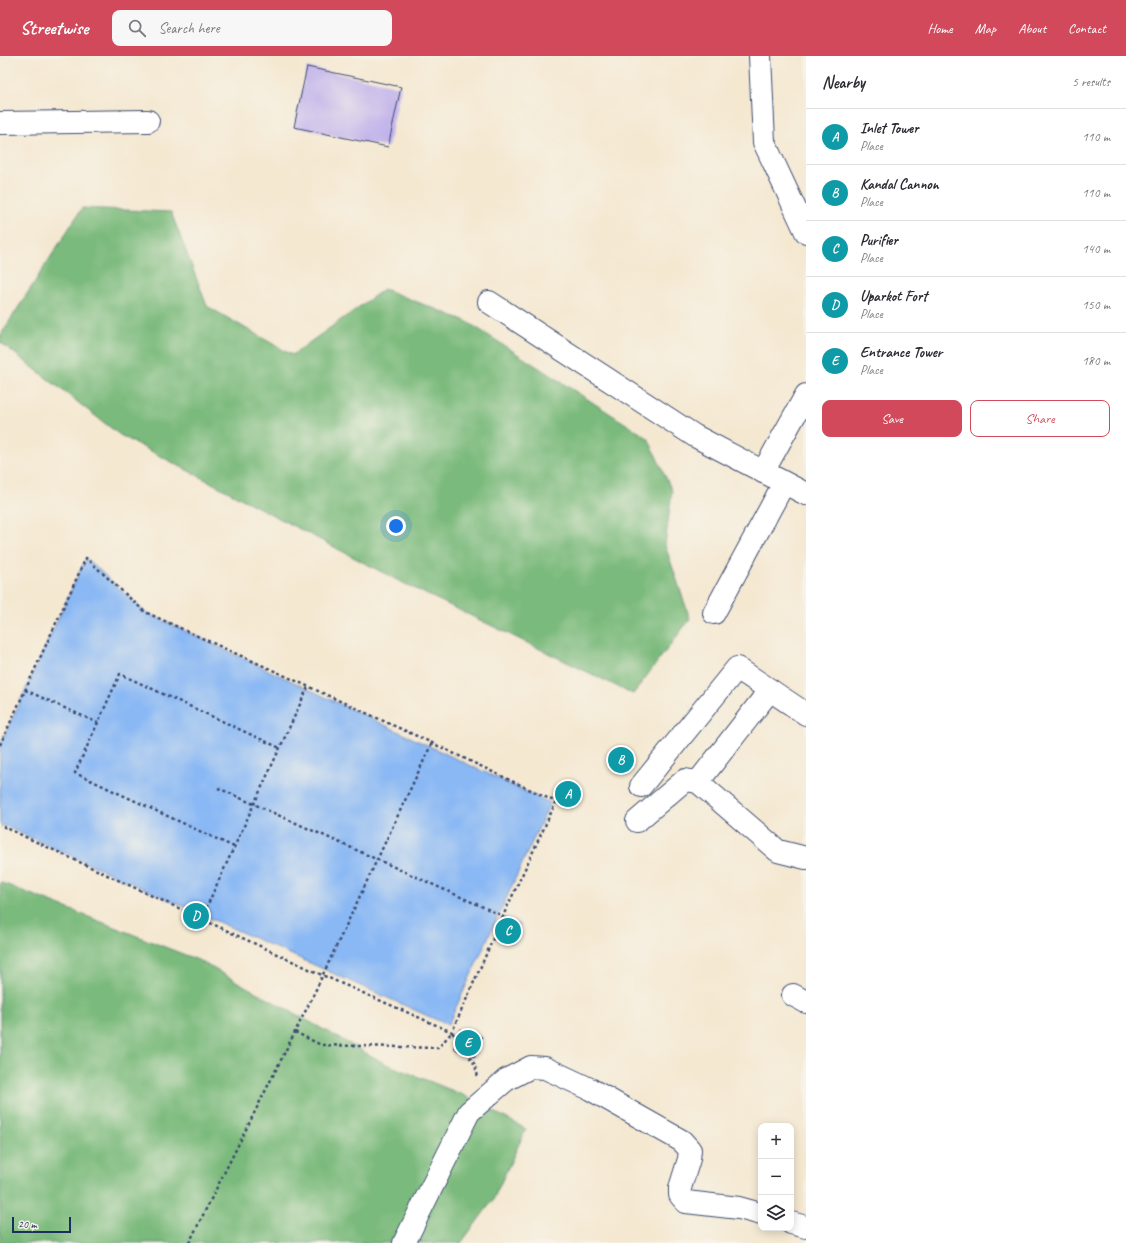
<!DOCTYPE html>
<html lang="en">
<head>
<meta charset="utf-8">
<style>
  body { margin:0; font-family:Caveat,sans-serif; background:#f7f7f7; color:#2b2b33 }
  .controls { position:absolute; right:12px; bottom:12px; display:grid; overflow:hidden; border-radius:8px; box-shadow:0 2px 10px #0003 }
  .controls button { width:36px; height:36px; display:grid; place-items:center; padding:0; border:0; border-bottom:1px solid #e1e1e2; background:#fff; color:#2b2b33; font:20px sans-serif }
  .scale { position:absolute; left:12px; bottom:10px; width:59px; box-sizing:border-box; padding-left:4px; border:2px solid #1b2f5e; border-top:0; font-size:11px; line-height:14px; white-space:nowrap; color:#1b2f5e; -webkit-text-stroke:3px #f7f3e8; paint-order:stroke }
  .you { position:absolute; left:396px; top:470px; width:14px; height:14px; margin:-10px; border:3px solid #fff; border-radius:50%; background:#1a73e8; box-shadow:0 0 0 6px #1a73e833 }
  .badge { display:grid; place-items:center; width:26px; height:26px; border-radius:50%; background:#d1495b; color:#fff; font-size:13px; font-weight:700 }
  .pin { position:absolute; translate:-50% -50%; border:2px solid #fff; box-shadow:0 1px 4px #0006 }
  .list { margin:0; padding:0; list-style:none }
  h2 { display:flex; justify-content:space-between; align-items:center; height:52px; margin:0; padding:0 16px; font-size:17px }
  h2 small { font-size:13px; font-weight:400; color:#7c7c81 }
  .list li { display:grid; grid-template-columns:26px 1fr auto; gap:12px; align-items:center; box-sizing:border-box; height:56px; padding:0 16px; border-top:1px solid #e1e1e2 }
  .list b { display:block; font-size:15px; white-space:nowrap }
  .list p { margin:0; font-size:13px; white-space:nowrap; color:#7c7c81 }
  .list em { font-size:13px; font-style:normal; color:#7c7c81 }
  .actions { display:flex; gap:8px; padding:12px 16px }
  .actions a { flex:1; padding:9px 0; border:1px solid #d1495b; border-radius:8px; text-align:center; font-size:14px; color:#d1495b }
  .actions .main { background:#d1495b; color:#fff }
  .icon { flex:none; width:22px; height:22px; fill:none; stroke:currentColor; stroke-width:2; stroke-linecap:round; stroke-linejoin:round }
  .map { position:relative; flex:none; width:806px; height:1187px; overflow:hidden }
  header { display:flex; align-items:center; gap:24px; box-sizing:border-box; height:56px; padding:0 20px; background:#d1495b; color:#fff }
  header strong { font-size:19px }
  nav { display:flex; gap:22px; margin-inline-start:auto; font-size:14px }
  .search { width:280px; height:36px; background:#f7f7f7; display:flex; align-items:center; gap:10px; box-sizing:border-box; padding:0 14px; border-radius:8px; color:#7c7c81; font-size:15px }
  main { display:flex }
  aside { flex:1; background:#fff }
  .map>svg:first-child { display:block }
  .forest { fill:#7aba7b; stroke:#4a746c }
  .water { fill:#89b8f4; stroke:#5274a9 }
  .building { fill:#c0b1eb }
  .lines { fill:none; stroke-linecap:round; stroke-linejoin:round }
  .minor-casing { stroke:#3c4b6f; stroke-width:24 }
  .path { stroke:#3c4b6f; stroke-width:2.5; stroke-dasharray:3 3; stroke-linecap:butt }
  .minor { stroke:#fff; stroke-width:22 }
</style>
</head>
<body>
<header>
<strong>Streetwise</strong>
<div class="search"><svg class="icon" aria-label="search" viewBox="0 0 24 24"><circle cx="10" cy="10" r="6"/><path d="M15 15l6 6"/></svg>Search here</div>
<nav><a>Home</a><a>Map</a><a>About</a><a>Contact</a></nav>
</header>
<main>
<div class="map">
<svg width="806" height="1187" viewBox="0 0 806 1187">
  <rect width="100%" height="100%" fill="#f7f3e8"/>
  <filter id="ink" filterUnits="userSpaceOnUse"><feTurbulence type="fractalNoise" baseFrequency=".025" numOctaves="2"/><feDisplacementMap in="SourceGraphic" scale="8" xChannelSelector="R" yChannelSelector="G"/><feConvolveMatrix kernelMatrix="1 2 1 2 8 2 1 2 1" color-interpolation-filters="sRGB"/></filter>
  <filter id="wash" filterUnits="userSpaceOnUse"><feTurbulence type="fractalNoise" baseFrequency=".012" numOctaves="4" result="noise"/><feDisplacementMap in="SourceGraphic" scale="16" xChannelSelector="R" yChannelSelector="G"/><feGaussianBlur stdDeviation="0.9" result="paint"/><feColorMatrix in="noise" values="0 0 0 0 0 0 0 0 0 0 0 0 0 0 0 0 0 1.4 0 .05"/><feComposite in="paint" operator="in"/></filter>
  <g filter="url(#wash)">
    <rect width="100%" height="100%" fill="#f4e8d1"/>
    <g class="forest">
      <polygon points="82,152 171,156 207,250 292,299 384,233 466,265 648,382 672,435 665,489 690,563 633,638 397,524 120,379 0,286 0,280"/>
      <polygon points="0,826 198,904 384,1007 461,1038 526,1073 493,1144 461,1187 0,1187"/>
    </g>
    <polygon class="water" points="86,502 145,556 550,747 448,969 0,768 0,689"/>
    <g id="blocks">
      <g class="building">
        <polygon points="307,11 401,31 388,91 294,71"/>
        <circle cx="568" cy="738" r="12"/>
        <polygon points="504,861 521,868 512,888 495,881"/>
        <polygon points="461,973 482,981 474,1001 454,993"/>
      </g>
    </g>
  </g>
  <g filter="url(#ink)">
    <use href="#blocks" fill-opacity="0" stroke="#3c4b6f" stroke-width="1"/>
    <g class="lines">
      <defs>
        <g id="minor">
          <polyline points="760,0 764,86 806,176"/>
          <polyline points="0,67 148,65"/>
          <polyline points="489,246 695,380 806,438"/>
          <polyline points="763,416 806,339"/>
          <polyline points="714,557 784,427"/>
          <polyline points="698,726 778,795 806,802"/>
          <polyline points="641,730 737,612 806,658"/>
          <polyline points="637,765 685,724 698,726 770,634"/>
          <polyline points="793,939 806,946"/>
          <polyline points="791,1167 806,1171"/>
          <polyline points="404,1187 469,1056 506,1024 531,1011 545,1012 590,1033 682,1085 690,1094 689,1103 680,1132 680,1139 686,1146 739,1152 761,1158"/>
        </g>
      </defs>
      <use href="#minor" class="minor-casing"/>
      <g class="path">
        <polyline points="25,634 98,667"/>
        <polyline points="0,689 86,502 145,556 432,687 556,746 503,860 452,976 322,919 0,769"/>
        <polyline points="218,732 503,860"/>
        <polyline points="234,791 75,717 120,618 280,692"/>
        <polyline points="201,863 308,631"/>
        <polyline points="295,976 321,989 438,992 452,976 475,1009 478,1021"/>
        <polyline points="189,1187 311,944 432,687"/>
      </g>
      <use href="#minor" class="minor"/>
    </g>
  </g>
</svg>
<div class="controls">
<button>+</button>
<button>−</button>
<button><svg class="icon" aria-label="layers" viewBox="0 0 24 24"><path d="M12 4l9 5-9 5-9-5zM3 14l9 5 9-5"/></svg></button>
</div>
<div class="scale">20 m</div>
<div class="you"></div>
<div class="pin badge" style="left:568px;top:738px;background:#0f9aa8">A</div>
<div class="pin badge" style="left:621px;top:704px;background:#0f9aa8">B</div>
<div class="pin badge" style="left:508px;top:875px;background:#0f9aa8">C</div>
<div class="pin badge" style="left:196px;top:860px;background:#0f9aa8">D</div>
<div class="pin badge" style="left:468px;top:987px;background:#0f9aa8">E</div>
</div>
<aside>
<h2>Nearby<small>5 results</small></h2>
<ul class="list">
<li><span class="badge" style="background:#0f9aa8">A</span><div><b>Inlet Tower</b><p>Place</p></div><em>110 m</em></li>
<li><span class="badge" style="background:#0f9aa8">B</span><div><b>Kandal Cannon</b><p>Place</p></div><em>110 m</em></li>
<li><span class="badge" style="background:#0f9aa8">C</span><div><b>Purifier</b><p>Place</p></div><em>140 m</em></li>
<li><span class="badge" style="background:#0f9aa8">D</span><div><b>Uparkot Fort</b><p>Place</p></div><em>150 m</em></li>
<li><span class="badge" style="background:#0f9aa8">E</span><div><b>Entrance Tower</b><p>Place</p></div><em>180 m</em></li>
</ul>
<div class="actions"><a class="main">Save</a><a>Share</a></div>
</aside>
</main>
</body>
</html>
